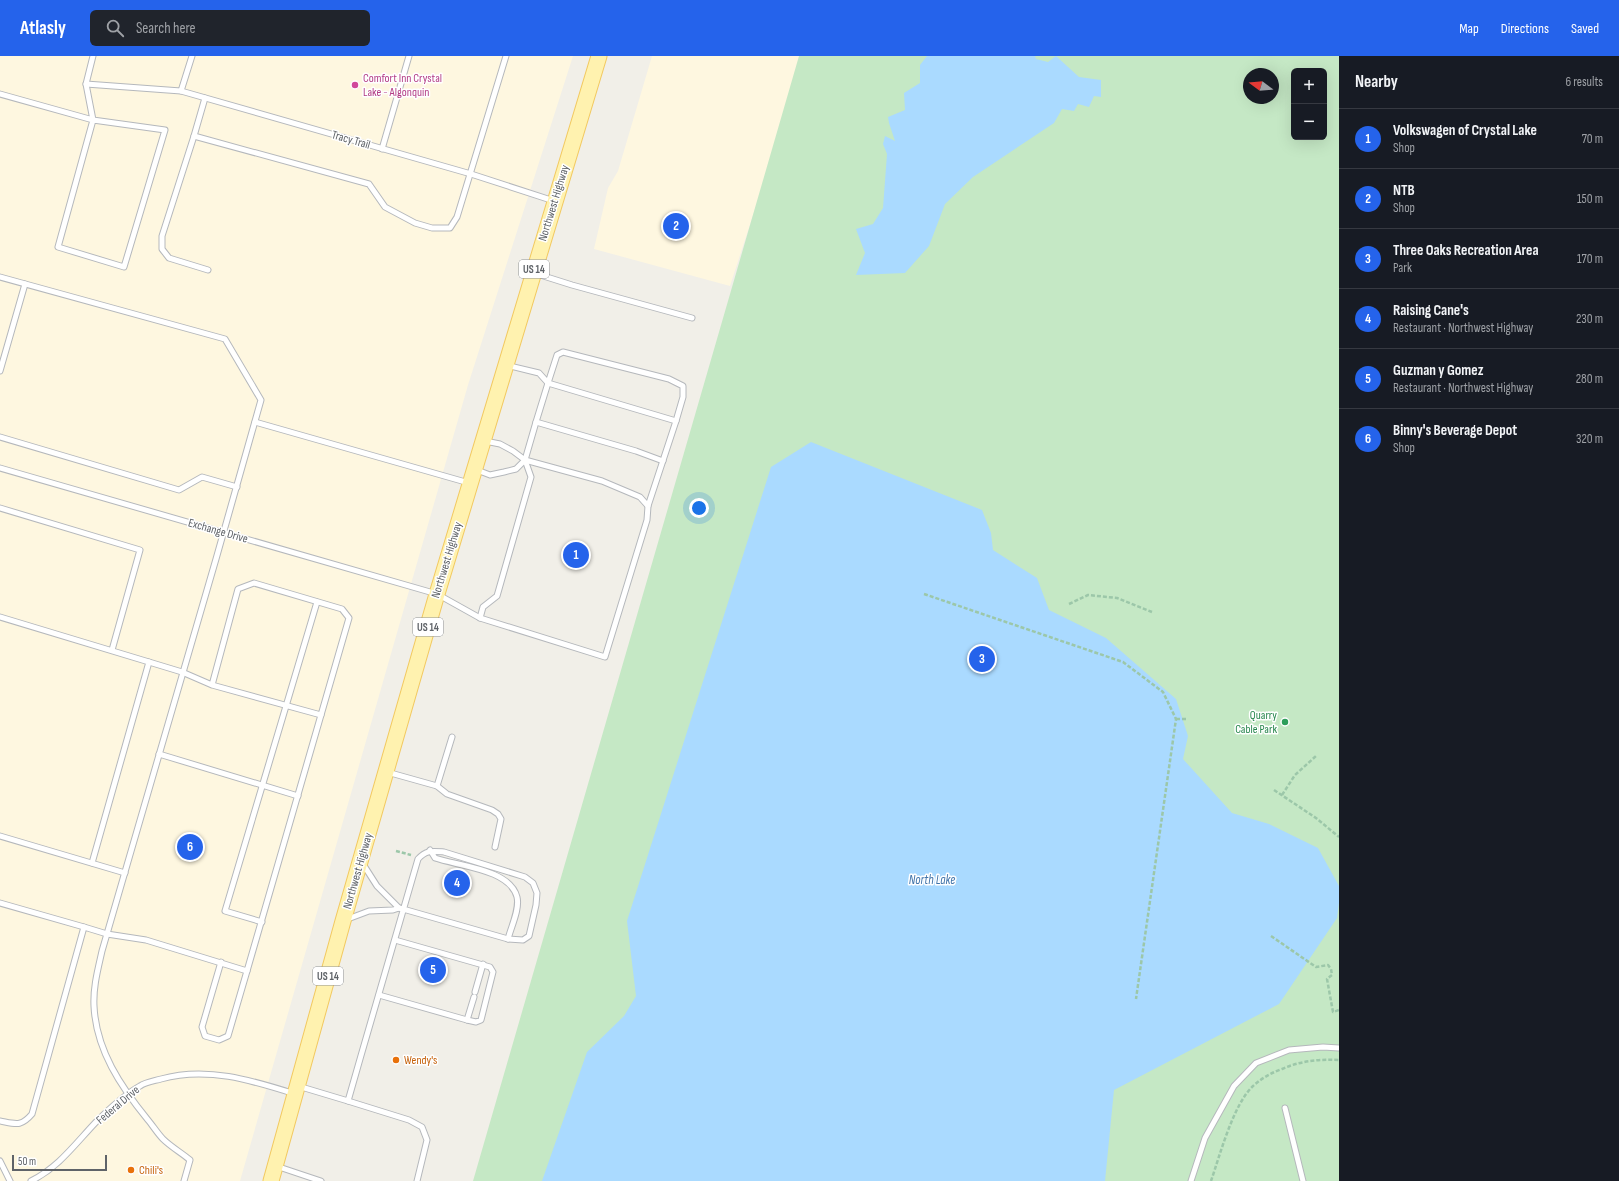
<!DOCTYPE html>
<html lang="en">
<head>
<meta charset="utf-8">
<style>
  body { margin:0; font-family:"Sofia Sans Condensed",sans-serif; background:#20242c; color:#f1f3f6 }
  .controls { position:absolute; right:12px; top:12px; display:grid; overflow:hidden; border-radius:6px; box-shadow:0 4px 16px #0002 }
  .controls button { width:36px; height:36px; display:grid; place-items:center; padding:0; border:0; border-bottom:1px solid #363941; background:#171b24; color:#f1f3f6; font:20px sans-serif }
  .compass { position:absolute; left:1243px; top:12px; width:36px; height:36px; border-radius:50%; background:#171b24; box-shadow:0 4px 16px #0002; rotate:286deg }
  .scale { position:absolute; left:12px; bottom:10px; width:95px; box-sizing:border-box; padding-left:4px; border:2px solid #5f6368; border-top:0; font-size:11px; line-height:14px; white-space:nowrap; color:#5f6368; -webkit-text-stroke:3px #fff; paint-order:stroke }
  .you { position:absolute; left:699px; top:452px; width:14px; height:14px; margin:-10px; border:3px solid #fff; border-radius:50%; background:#1a73e8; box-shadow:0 0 0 6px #1a73e833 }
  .badge { display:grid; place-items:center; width:26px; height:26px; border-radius:50%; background:#2563eb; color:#fff; font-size:13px; font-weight:700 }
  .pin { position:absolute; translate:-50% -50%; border:2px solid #fff; box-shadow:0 1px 4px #0006 }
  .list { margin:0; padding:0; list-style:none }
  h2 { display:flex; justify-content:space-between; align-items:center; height:52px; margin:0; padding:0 16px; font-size:17px }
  h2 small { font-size:13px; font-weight:400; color:#9ea1a6 }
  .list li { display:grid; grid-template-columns:26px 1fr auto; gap:12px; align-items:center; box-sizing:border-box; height:60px; padding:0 16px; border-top:1px solid #363941 }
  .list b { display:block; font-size:15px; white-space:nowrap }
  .list p { margin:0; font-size:13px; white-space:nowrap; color:#9ea1a6 }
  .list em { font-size:13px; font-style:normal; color:#9ea1a6 }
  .icon { flex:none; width:22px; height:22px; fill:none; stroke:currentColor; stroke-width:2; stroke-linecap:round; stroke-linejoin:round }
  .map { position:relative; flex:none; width:1339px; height:1125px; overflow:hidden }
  header { display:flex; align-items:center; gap:24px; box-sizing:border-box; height:56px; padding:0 20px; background:#2563eb; color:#fff }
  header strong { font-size:19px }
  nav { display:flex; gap:22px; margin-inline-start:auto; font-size:14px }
  .search { width:280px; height:36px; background:#20242c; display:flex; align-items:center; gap:10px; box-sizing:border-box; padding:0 14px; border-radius:6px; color:#9ea1a6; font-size:15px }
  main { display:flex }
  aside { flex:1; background:#171b24 }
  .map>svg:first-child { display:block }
  .commercial { fill:#fef7e0 }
  .green { fill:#c5e8c5; fill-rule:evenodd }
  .water { fill:#aadaff }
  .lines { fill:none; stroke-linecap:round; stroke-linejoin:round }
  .lane-casing { stroke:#b5b8bc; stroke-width:7 }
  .primary-casing { stroke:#f2c960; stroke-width:17 }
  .path { stroke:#9cc7a9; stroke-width:2.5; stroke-dasharray:4 2; stroke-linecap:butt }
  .lane { stroke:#fff; stroke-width:5 }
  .primary { stroke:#fff2af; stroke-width:15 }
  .hotel-dot { fill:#d1479c; stroke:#fff; stroke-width:1.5 }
  .leisure-dot { fill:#2e9e5b; stroke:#fff; stroke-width:1.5 }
  .food-dot { fill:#e8710a; stroke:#fff; stroke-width:1.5 }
  .labels { text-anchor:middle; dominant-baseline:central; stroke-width:3; stroke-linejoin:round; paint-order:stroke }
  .shield { fill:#fff; stroke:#8f9295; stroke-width:1 }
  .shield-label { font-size:11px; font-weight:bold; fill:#5f6368 }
  .hotel-label { font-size:12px; fill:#b23c85; stroke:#fff; text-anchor:start }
  .street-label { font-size:12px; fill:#5f6368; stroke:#fff }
  .leisure-label { font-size:12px; fill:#27864d; stroke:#fff; text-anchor:end }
  .food-label { font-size:12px; fill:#c56008; stroke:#fff; text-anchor:start }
  .water-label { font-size:13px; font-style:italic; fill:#4174aa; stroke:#fff }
</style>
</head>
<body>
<header>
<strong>Atlasly</strong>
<div class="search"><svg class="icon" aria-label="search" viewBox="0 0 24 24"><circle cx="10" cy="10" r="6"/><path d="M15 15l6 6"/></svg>Search here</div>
<nav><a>Map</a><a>Directions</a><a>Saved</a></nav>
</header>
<main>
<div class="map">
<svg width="1339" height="1125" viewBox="0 0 1339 1125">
  <rect width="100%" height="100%" fill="#f1efe8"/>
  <g class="commercial">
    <polygon points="0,0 573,0 468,329 240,1125 0,1125"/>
    <polygon points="652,0 801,0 780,76 730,230 594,193 608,132 618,115"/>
  </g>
  <path class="green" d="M799,0H1339V1125H473ZM1294,15H1324V81H1294ZM1249,18H1273V42H1249Z"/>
  <g class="water">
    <polygon points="927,0 1035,0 1036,3 1048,6 1056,0 1079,21 1101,24 1101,41 1094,40 1089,51 1078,48 1074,55 1062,53 1054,67 973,121 945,148 929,190 905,217 856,219 865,197 856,173 873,168 883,152 887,98 883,88 885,80 895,85 889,67 888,61 905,54 904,37 920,27 920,9"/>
    <polygon points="811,386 982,454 991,477 993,494 1037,522 1049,554 1106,582 1176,643 1188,680 1183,703 1232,757 1269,768 1318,792 1339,830 1339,847 1337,862 1279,948 1114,1034 1105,1125 542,1125 587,996 624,960 636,940 627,865 771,411"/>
  </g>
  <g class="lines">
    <defs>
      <g id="lane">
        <polyline points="192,0 181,35 471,118 554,145"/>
        <polyline points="86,28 181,35"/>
        <polyline points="0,38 93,64 165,74 124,211 58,191 93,64 86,28 93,0"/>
        <polyline points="205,42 194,80 369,128 385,151 415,167 432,172 450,172 457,161 506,0"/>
        <polyline points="194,80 162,180 162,193 169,202 208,214"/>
        <polyline points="382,93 409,0"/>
        <polyline points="534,217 572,229 692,262"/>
        <path d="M0,221L225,283L261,344L216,503L102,895C98,913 93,931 94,950C96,994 121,1031 148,1064C153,1070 158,1078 163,1083C171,1091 182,1097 190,1104L184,1125"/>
        <polyline points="506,309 539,317 548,327 557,299 563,296 669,323 683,330 683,341 676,365 648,450"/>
        <polyline points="0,315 25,228"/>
        <polyline points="255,366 469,427"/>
        <polyline points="536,366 636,395 663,405"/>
        <polyline points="0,381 179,434 202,421 237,431"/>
        <polyline points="0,412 437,538 480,562 605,601 647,464 648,450 640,441 602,425 525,404 513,395 500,388 485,385"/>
        <polyline points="477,414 490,419 504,416 516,413 525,404 536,366 548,327 676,365"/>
        <polyline points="0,452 140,494 112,594"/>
        <polyline points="0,561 149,606 182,616 212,629 321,659 349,562 342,553 254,527 238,533 212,629"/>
        <polyline points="480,562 483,551 497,540 531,421 525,404"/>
        <polyline points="159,698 298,740"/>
        <polyline points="387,716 437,730 447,738 492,754 498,758 501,763 495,791"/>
        <polyline points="437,730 452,681"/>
        <polyline points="0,780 125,817"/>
        <path d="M430,794L435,802C458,810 510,813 517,841C520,853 511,871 508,883"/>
        <polyline points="92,807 149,606"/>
        <polyline points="363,808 377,830 399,852"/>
        <polyline points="0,847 84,871"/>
        <polyline points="262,866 225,855 317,546"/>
        <polyline points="221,906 202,971 205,980 219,984 228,980 247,915"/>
        <polyline points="475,936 483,908"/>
        <polyline points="379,939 467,964 476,966 481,964 493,916 490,911 395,884"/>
        <polyline points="467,964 474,941"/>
        <path d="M298,1030L348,1045C371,964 395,883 418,803C426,794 432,795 444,796L525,821L533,827L537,837L536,849L529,880L523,884L508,883L403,853L399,852L393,854L369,855L345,864"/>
        <polyline points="348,1045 409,1064 422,1071 427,1084 417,1125"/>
        <polyline points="1285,1052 1303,1125"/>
        <path d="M0,1065C16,1068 21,1071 32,1058L84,871L107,878L146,884L247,915L321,659"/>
        <polyline points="0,1105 10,1125"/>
        <polyline points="276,1110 321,1125"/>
        <path d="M31,1125C59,1111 75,1088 96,1066C109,1053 124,1039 140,1030C146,1026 154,1025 161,1023C206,1010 251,1024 295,1038"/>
        <polyline points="1191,1125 1205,1082 1234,1030 1256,1007 1289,994 1323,991 1339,992"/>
      </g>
      <polyline id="primary" points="271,1125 343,865 437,538 599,0"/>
    </defs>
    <use href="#lane" class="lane-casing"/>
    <use href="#primary" class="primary-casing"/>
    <g class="path">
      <polyline points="924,538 1123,606 1163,636 1176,663 1136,943"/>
      <polyline points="1069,548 1088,539 1117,542 1152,556"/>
      <polyline points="1176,663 1187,663"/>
      <polyline points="1274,734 1316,762 1339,781"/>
      <polyline points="1282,739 1295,719 1316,700"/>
      <polyline points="396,795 411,799"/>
      <polyline points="1271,880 1316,911 1328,909 1331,913 1332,919 1327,923 1333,956 1339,954"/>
      <path d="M1211,1125C1220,1099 1233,1049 1253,1030C1262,1022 1271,1017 1282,1013C1300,1005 1319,1003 1339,1004"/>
    </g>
    <use href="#lane" class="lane"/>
    <use href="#primary" class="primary"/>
  </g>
  <circle class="hotel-dot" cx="355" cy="29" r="4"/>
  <circle class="leisure-dot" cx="1285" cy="666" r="4"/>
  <g class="food-dot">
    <circle cx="396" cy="1004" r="4"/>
    <circle cx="131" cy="1114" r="4"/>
  </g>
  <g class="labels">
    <g class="shield">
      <rect x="519" y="204" width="30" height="18" rx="3"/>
      <rect x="413" y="562" width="30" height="18" rx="3"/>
      <rect x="313" y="911" width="30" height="18" rx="3"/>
    </g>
    <g class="shield-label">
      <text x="534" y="213">US 14</text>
      <text x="428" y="571">US 14</text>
      <text x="328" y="920">US 14</text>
    </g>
    <g class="hotel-label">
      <text x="363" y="22">Comfort Inn Crystal<tspan x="363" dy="14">Lake - Algonquin</tspan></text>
    </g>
    <g class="street-label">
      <text transform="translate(351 84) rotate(16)">Tracy Trail</text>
      <text transform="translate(554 147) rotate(-73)">Northwest Highway</text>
      <text transform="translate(218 475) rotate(16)">Exchange Drive</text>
      <text transform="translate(447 504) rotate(-73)">Northwest Highway</text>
      <text transform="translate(358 815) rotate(-74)">Northwest Highway</text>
      <text transform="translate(118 1049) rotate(-40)">Federal Drive</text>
    </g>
    <g class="leisure-label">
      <text x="1277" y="659">Quarry<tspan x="1277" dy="14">Cable Park</tspan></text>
    </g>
    <g class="food-label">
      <text x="404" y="1004">Wendy's</text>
      <text x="139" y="1114">Chili's</text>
    </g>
    <g class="water-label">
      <text x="932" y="824">North Lake</text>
    </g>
  </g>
</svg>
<div class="controls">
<button>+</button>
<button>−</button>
</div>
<svg class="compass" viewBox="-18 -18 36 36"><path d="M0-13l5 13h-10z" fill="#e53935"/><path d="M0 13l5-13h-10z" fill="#9ea1a6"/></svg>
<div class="scale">50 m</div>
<div class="you"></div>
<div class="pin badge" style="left:576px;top:499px">1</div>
<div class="pin badge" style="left:676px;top:170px">2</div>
<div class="pin badge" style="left:982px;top:603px">3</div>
<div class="pin badge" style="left:457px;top:827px">4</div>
<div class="pin badge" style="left:433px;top:914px">5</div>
<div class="pin badge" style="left:190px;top:791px">6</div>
</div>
<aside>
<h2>Nearby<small>6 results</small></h2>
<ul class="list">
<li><span class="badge">1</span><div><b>Volkswagen of Crystal Lake</b><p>Shop</p></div><em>70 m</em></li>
<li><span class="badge">2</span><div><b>NTB</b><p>Shop</p></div><em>150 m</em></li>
<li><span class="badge">3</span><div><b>Three Oaks Recreation Area</b><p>Park</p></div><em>170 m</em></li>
<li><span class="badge">4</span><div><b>Raising Cane's</b><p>Restaurant · Northwest Highway</p></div><em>230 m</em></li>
<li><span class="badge">5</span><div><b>Guzman y Gomez</b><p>Restaurant · Northwest Highway</p></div><em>280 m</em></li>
<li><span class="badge">6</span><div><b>Binny's Beverage Depot</b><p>Shop</p></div><em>320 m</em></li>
</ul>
</aside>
</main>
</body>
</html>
